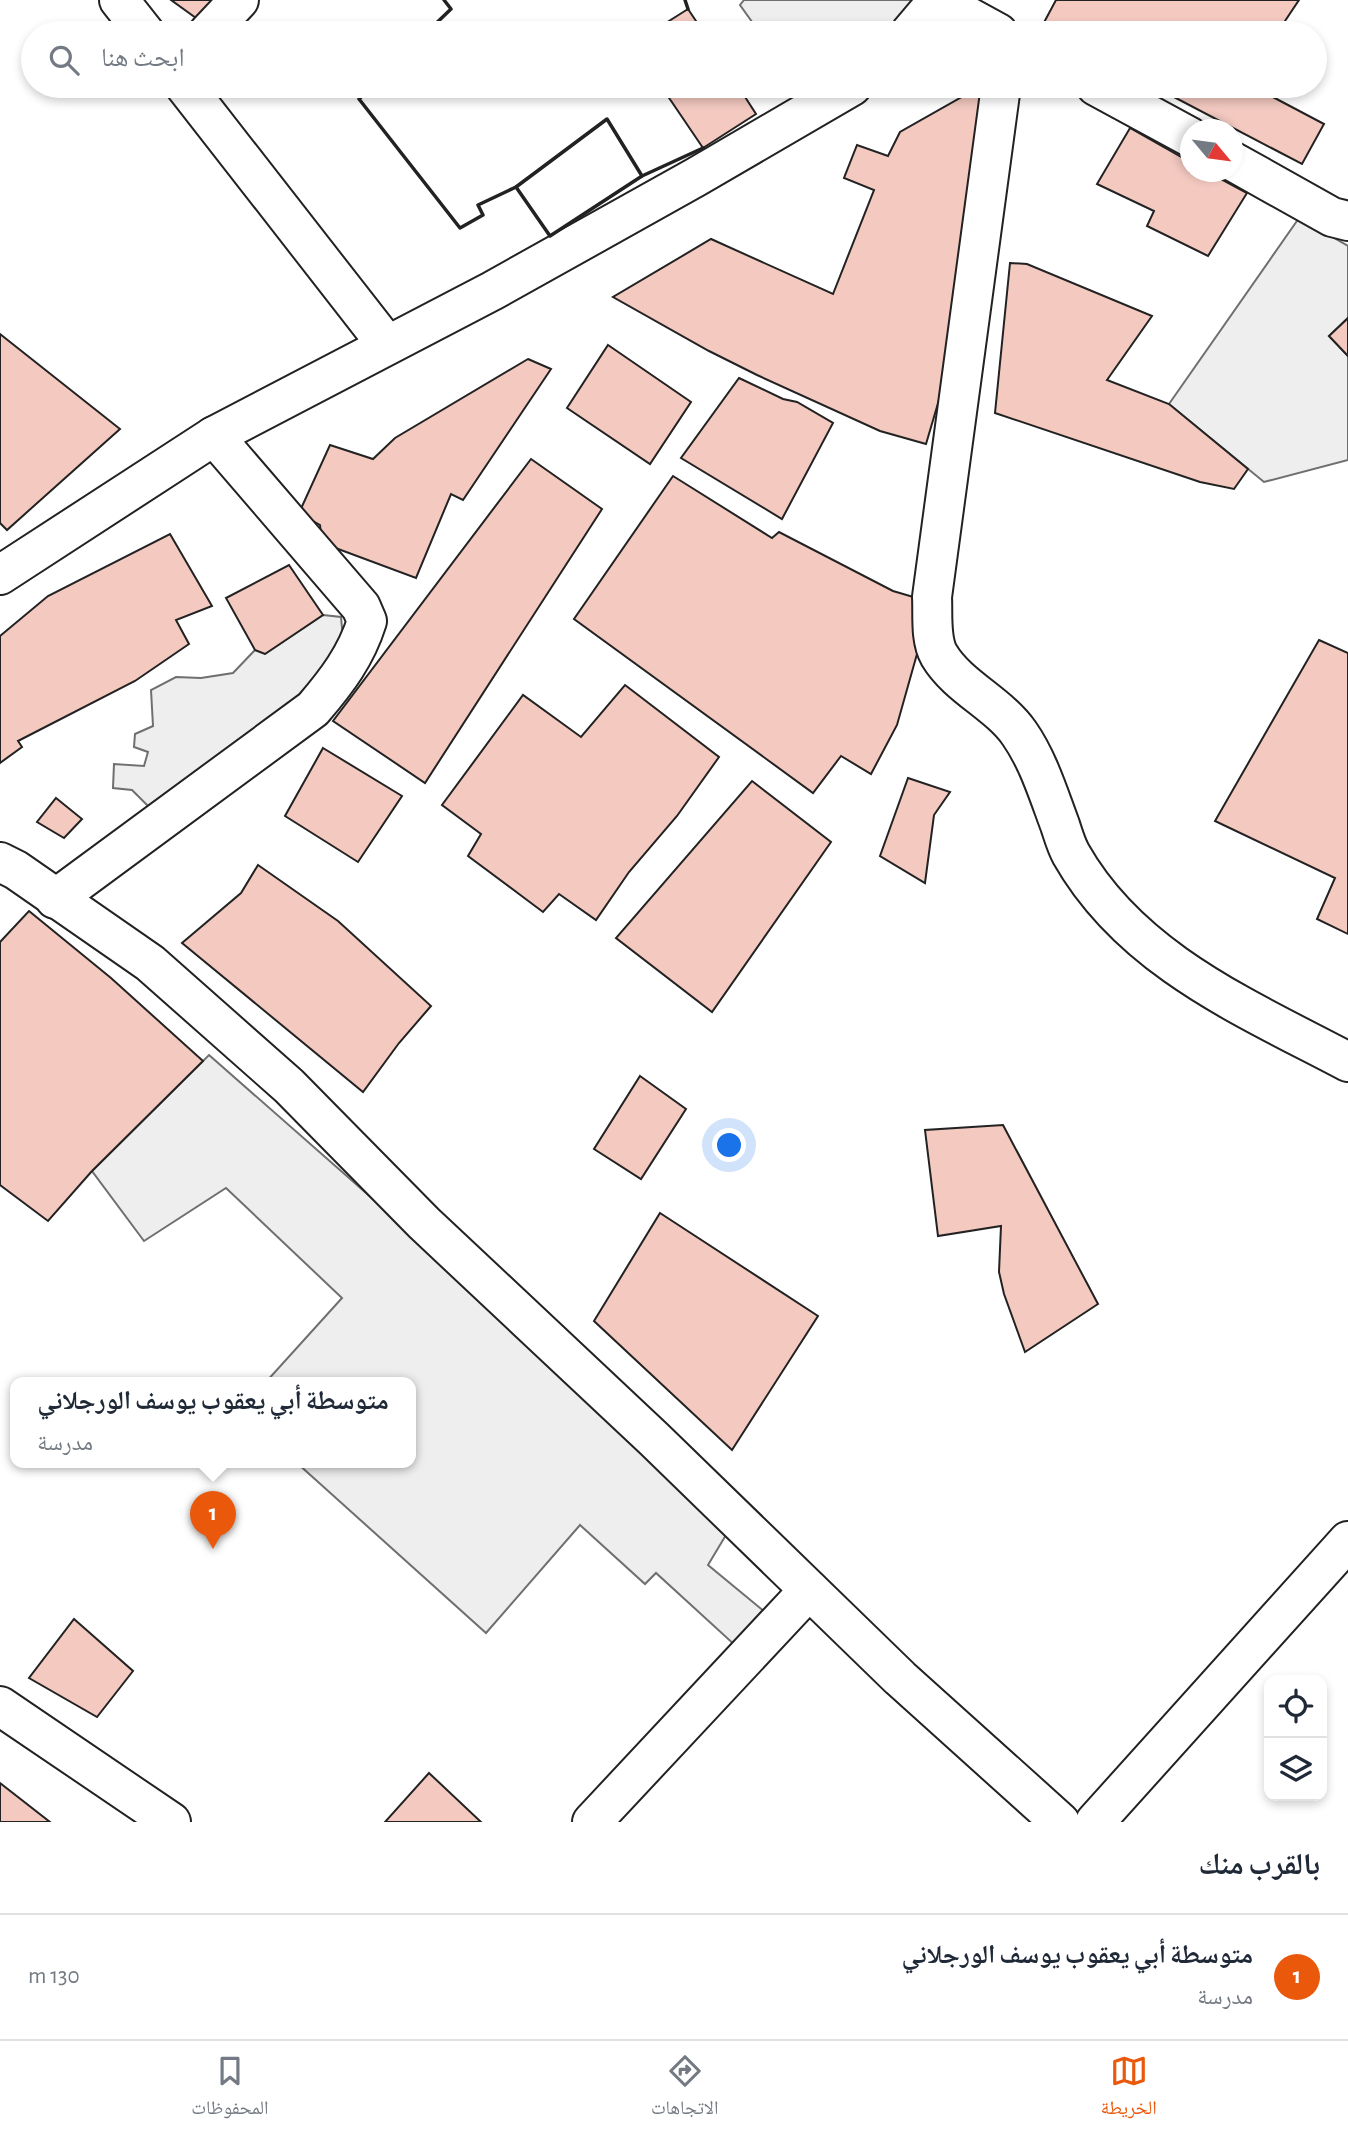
<!DOCTYPE html>
<html lang="ar">
<head>
<meta charset="utf-8">
<style>
  body { margin:0; font-family:"Alegreya Sans","Noto Naskh Arabic",sans-serif; background:#f6f6f7; color:#1f2937; direction:rtl }
  .controls { position:absolute; right:21px; bottom:21px; display:grid; overflow:hidden; border-radius:14px; box-shadow:0 4px 10px #0003 }
  .controls button { width:63px; height:63px; display:grid; place-items:center; padding:0; border:0; border-bottom:2px solid #e0e1e3; background:#fff; color:#1f2937; font:35px sans-serif }
  .compass { position:absolute; left:1180px; top:119px; width:63px; height:63px; border-radius:50%; background:#fff; box-shadow:0 4px 10px #0003; rotate:119deg }
  .you { position:absolute; left:730px; top:1146px; width:24px; height:24px; margin:-18px; border:5px solid #fff; border-radius:50%; background:#1a73e8; box-shadow:0 0 0 10px #1a73e833 }
  .badge { display:grid; place-items:center; width:46px; height:46px; border-radius:50%; background:#ea580c; color:#fff; font-size:23px; font-weight:700 }
  .pin { position:absolute; translate:-50% -58px; filter:drop-shadow(0 2px 4px #0008) }
  .pin::after { content:''; position:absolute; top:37px; width:24px; height:21px; background:inherit; clip-path:polygon(0 0,100% 0,50% 100%) }
  .popup { position:absolute; left:10px; top:1377px; width:406px; height:91px; box-sizing:border-box; display:grid; place-content:center; border-radius:14px; background:#fff; filter:drop-shadow(0 2px 5px #0005); font-size:23px; white-space:nowrap; color:#747a83 }
  .popup b { font-size:26px; color:#1f2937 }
  .popup::after { content:''; position:absolute; left:50%; top:100%; margin-left:-14px; border:14px solid transparent; border-top-color:#fff }
  .list { margin:0; padding:0; list-style:none }
  h2 { display:flex; justify-content:space-between; align-items:center; height:91px; margin:0; padding:0 28px; font-size:30px }
  h2 small { font-size:23px; font-weight:400; color:#747a83 }
  .list li { display:grid; grid-template-columns:46px 1fr auto; gap:21px; align-items:center; box-sizing:border-box; height:126px; padding:0 28px; border-top:2px solid #e0e1e3 }
  .list b { display:block; font-size:26px; white-space:nowrap }
  .list p { margin:0; font-size:23px; white-space:nowrap; color:#747a83 }
  .list em { font-size:23px; font-style:normal; color:#747a83 }
  .icon { flex:none; width:38px; height:38px; fill:none; stroke:currentColor; stroke-width:2; stroke-linecap:round; stroke-linejoin:round }
  .map { position:relative; flex:none; width:1348px; height:1822px; overflow:hidden; direction:ltr }
  .search { position:absolute; background:#fff; box-shadow:0 4px 10px #0003; left:21px; right:21px; top:21px; height:77px; display:flex; align-items:center; gap:18px; box-sizing:border-box; padding:0 24px; border-radius:38px; color:#747a83; font-size:26px }
  .sheet { height:217px; background:#fff }
  nav { display:flex; justify-content:space-around; align-items:center; box-sizing:border-box; height:98px; border-top:2px solid #e0e1e3; background:#fff; font-size:19px; color:#747a83 }
  nav a { display:grid; justify-items:center; gap:4px }
  nav .on { color:#ea580c }
  .map>svg:first-child { display:block }
  .green { fill:#eee; stroke:#6f6f6f; stroke-width:2 }
  .building { fill:#f3c9c0; stroke:#222; stroke-width:2 }
  .lines { fill:none; stroke-linecap:round; stroke-linejoin:round }
  .minor-casing { stroke:#222; stroke-width:42 }
  .minor { stroke:#fff; stroke-width:38 }
  .wall { stroke:#222; stroke-width:3.5 }
</style>
</head>
<body>
<div class="map">
<svg width="1348" height="1822" viewBox="0 0 1348 1822">
  <rect width="100%" height="100%" fill="#fff"/>
  <g class="green">
    <polygon points="744,0 920,0 894,33 760,33 740,5"/>
    <polygon points="1299,218 1348,246 1348,318 1329,336 1348,356 1348,460 1264,482 1169,404"/>
    <polygon points="323,615 341,617 346,672 152,810 132,790 113,788 114,764 144,766 148,752 134,747 135,734 153,726 151,690 176,677 201,678 233,673 255,650 265,654"/>
    <polygon points="209,1055 382,1207 729,1530 708,1565 771,1617 738,1648 656,1573 645,1584 580,1525 486,1633 297,1463 411,1463 411,1383 265,1383 342,1298 226,1188 144,1241 92,1171"/>
  </g>
  <g class="building">
    <polygon points="171,0 229,0 207,26"/>
    <polygon points="1056,0 1299,0 1277,33 1052,33 1041,28"/>
    <polygon points="688,9 704,33 650,33"/>
    <polygon points="661,86 738,86 756,114 703,148"/>
    <polygon points="1153,86 1252,86 1324,124 1302,164"/>
    <polygon points="976,89 990,97 954,349 926,444 880,431 757,375 709,351 613,297 711,239 833,294 874,190 844,178 857,145 888,156 900,132"/>
    <polygon points="1130,128 1190,162 1190,172 1208,172 1247,193 1208,256 1147,226 1154,211 1097,184"/>
    <polygon points="1010,263 1027,264 1152,316 1107,380 1169,404 1248,469 1234,489 1200,482 995,413"/>
    <polygon points="1348,318 1348,356 1329,336"/>
    <polygon points="0,334 120,429 7,530 0,523"/>
    <polygon points="608,345 691,402 650,464 567,408"/>
    <polygon points="528,359 551,369 463,500 451,494 416,578 322,543 320,525 299,513 330,445 373,459 395,438"/>
    <polygon points="739,378 783,399 797,402 833,423 782,519 681,458"/>
    <polygon points="531,459 602,509 425,783 333,721"/>
    <polygon points="673,476 772,538 779,532 893,591 917,598 926,622 897,725 871,774 841,756 813,793 574,619"/>
    <polygon points="170,534 212,606 176,620 189,644 135,681 18,741 22,747 0,763 0,636 48,596"/>
    <polygon points="289,565 323,615 265,654 255,650 226,598"/>
    <polygon points="1319,640 1348,653 1348,934 1317,919 1335,878 1215,821"/>
    <polygon points="625,685 719,757 677,816 629,872 596,920 559,894 543,912 468,856 481,834 442,805 523,695 581,737"/>
    <polygon points="323,748 402,796 358,862 285,816"/>
    <polygon points="908,778 950,792 934,815 925,883 880,856"/>
    <polygon points="752,781 831,842 712,1012 616,938"/>
    <polygon points="56,798 82,819 64,838 37,822"/>
    <polygon points="258,865 338,921 431,1006 399,1043 363,1092 182,943 241,893"/>
    <polygon points="29,911 111,978 203,1061 92,1171 48,1221 0,1185 0,942"/>
    <polygon points="640,1076 686,1109 641,1179 594,1149"/>
    <polygon points="1003,1125 1098,1304 1025,1352 1004,1294 999,1272 1001,1226 938,1236 925,1130"/>
    <polygon points="660,1213 818,1316 732,1450 594,1321"/>
    <polygon points="74,1619 133,1671 97,1717 29,1678"/>
    <polygon points="429,1773 481,1822 385,1822"/>
    <polygon points="0,1783 50,1822 0,1822"/>
  </g>
  <g class="lines">
    <defs>
      <g id="minor">
        <polyline points="119,0 145,33"/>
        <polyline points="938,0 998,33"/>
        <polyline points="208,33 239,0"/>
        <polyline points="910,33 938,0"/>
        <polyline points="185,86 387,345"/>
        <path d="M1001,86L932,597C933,615 930,639 939,655C958,687 998,703 1019,733C1038,760 1048,793 1060,825C1063,834 1066,845 1071,854C1131,960 1246,1008 1348,1062"/>
        <polyline points="1096,86 1190,137"/>
        <polyline points="1232,161 1332,217 1348,221"/>
        <polyline points="0,575 214,436 492,291 696,177 852,86"/>
        <polyline points="0,862 16,870 150,963 289,1086 424,1223 654,1439 900,1678 1060,1822"/>
        <path d="M55,899L313,709C337,681 356,656 367,621L361,607L214,436"/>
        <polyline points="0,1706 171,1822"/>
        <polyline points="592,1822 809,1590"/>
        <polyline points="1095,1822 1348,1541"/>
      </g>
    </defs>
    <use href="#minor" class="minor-casing"/>
    <use href="#minor" class="minor"/>
    <g class="wall">
      <polyline points="685,0 688,9"/>
      <polyline points="426,33 451,9 444,0"/>
      <polyline points="373,86 359,99 460,228 483,215 478,205 516,187"/>
      <polygon points="607,119 642,176 550,236 516,187"/>
      <polyline points="642,176 703,148"/>
    </g>
  </g>
</svg>
<div class="controls">
<button><svg class="icon" aria-label="locate" viewBox="0 0 24 24"><circle cx="12" cy="12" r="6"/><path d="M12 2v4M12 18v4M2 12h4M18 12h4"/></svg></button>
<button><svg class="icon" aria-label="layers" viewBox="0 0 24 24"><path d="M12 4l9 5-9 5-9-5zM3 14l9 5 9-5"/></svg></button>
</div>
<svg class="compass" viewBox="-18 -18 36 36"><path d="M0-13l5 13h-10z" fill="#e53935"/><path d="M0 13l5-13h-10z" fill="#747a83"/></svg>
<div class="you"></div>
<div class="pin badge" style="left:213px;top:1549px">1</div>
<div class="popup"><b>متوسطة أبي يعقوب يوسف الورجلاني</b>مدرسة</div>
<div class="search"><svg class="icon" aria-label="search" viewBox="0 0 24 24"><circle cx="10" cy="10" r="6"/><path d="M15 15l6 6"/></svg>ابحث هنا</div>
</div>
<section class="sheet">
<h2>بالقرب منك<small></small></h2>
<ul class="list">
<li><span class="badge">1</span><div><b>متوسطة أبي يعقوب يوسف الورجلاني</b><p>مدرسة</p></div><em>130 m</em></li>
</ul>
</section>
<nav>
<a class="on"><svg class="icon" aria-label="map" viewBox="0 0 24 24"><path d="M3 6l6-2 6 2 6-2v14l-6 2-6-2-6 2zM9 4v14M15 6v14"/></svg>الخريطة</a>
<a><svg class="icon" aria-label="directions" viewBox="0 0 24 24"><path d="M12 3l9 9-9 9-9-9zM9 14v-3h6M13 9l2 2-2 2"/></svg>الاتجاهات</a>
<a><svg class="icon" aria-label="saved" viewBox="0 0 24 24"><path d="M7 4h10v16l-5-4-5 4z"/></svg>المحفوظات</a>
</nav>
</body>
</html>
